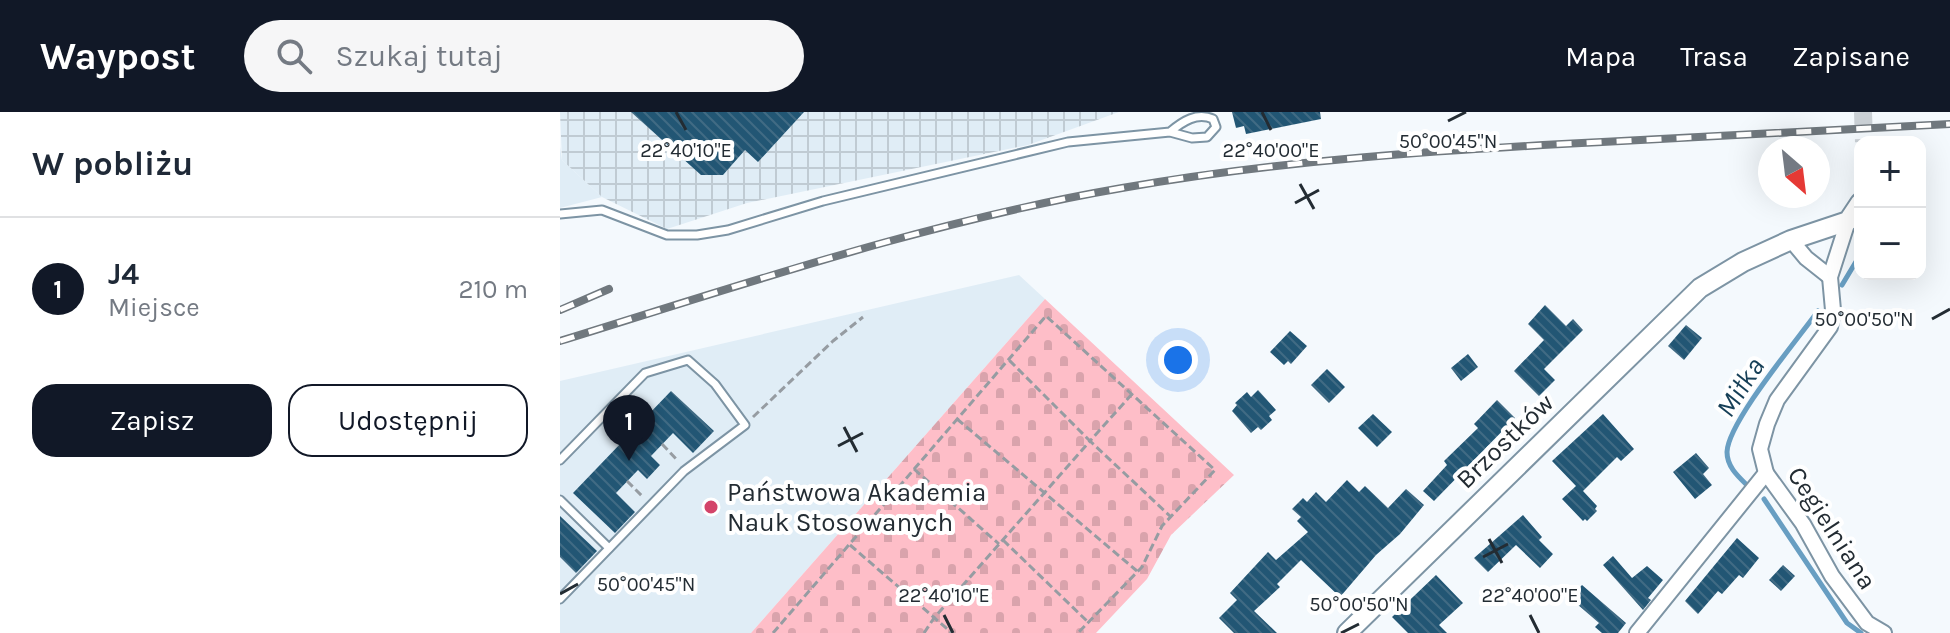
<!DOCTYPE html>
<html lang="pl">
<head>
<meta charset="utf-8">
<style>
  body { margin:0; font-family:Karla,sans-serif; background:#f6f6f7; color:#1f2937 }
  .controls { position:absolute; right:24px; top:24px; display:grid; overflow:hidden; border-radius:16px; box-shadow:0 8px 32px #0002 }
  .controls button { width:72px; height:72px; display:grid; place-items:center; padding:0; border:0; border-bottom:2px solid #e0e1e3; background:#fff; color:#1f2937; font:40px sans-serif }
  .compass { position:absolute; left:1198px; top:24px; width:72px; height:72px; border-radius:50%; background:#fff; box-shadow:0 8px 32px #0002; rotate:152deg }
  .you { position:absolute; left:618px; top:248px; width:28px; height:28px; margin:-20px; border:6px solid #fff; border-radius:50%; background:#1a73e8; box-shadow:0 0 0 12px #1a73e833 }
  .badge { display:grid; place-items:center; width:52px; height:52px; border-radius:50%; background:#111827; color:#fff; font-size:26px; font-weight:700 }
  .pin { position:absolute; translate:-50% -66px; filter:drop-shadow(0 2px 4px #0008) }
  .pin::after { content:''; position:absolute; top:42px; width:28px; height:24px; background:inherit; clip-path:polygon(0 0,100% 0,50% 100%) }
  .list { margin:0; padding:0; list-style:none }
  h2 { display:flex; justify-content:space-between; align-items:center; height:104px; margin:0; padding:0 32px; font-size:34px }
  h2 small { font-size:26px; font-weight:400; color:#747a83 }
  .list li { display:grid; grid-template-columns:52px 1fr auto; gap:24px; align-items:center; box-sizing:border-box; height:144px; padding:0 32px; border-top:2px solid #e0e1e3 }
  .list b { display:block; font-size:30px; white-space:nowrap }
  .list p { margin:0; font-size:26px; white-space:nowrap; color:#747a83 }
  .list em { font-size:26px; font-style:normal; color:#747a83 }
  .actions { display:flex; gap:16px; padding:24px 32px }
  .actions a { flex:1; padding:18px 0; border:2px solid #111827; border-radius:24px; text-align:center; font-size:28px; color:#111827 }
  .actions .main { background:#111827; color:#fff }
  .icon { flex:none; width:44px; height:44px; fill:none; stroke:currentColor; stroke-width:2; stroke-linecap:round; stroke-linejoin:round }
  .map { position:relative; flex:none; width:1390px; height:521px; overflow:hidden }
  header { display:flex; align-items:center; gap:48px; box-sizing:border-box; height:112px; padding:0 40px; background:#111827; color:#fff }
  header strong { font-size:38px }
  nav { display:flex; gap:44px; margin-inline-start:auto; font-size:28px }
  .search { width:560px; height:72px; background:#f6f6f7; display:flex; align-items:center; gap:20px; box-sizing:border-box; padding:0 28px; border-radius:44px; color:#747a83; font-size:30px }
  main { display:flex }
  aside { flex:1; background:#fff }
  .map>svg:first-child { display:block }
  .built { fill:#e0edf6 }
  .industrial { fill:url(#industrial-grid) }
  .cemetery { fill:url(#cemetery-stones) }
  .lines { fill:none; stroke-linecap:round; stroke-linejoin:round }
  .stream { stroke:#689ec2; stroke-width:5 }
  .building { fill:url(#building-back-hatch) }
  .tertiary-tunnel { stroke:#cad0d5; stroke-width:18; stroke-dasharray:18 9; stroke-linecap:butt }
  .service-casing { stroke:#7d94a4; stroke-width:11 }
  .minor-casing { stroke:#7d94a4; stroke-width:18 }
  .tertiary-casing { stroke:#7d94a4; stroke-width:22 }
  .path { stroke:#969ca2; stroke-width:3; stroke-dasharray:8 4; stroke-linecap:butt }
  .service { stroke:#fff; stroke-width:7 }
  .minor { stroke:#fff; stroke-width:14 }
  .tertiary { stroke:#fff; stroke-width:18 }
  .rail-casing { stroke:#70787e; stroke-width:8 }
  .rail { stroke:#fff; stroke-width:5; stroke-dasharray:15; stroke-linecap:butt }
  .ticks { fill:none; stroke:#232c33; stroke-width:3 }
  .poi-dot { fill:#d34469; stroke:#fff; stroke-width:3 }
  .labels { text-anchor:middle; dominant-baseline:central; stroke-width:8; stroke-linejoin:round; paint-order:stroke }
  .street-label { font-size:26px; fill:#232c33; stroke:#fff }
  .poi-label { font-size:26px; fill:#232c33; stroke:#fff; text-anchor:start }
  .water-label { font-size:28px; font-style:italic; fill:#163f57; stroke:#fff }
  .ticks-label { font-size:20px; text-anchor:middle; fill:#232c33; stroke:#fff; stroke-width:8; stroke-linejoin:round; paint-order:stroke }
</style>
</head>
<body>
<header>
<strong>Waypost</strong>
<div class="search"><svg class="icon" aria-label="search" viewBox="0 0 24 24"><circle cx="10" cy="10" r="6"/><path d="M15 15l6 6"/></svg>Szukaj tutaj</div>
<nav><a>Mapa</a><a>Trasa</a><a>Zapisane</a></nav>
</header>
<main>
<aside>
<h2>W pobliżu<small></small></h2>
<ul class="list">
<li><span class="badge">1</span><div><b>J4</b><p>Miejsce</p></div><em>210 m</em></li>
</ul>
<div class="actions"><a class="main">Zapisz</a><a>Udostępnij</a></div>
</aside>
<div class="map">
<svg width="1390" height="521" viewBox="0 0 1390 521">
  <defs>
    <pattern id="industrial-grid" width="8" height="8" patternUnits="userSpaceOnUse" patternTransform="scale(2)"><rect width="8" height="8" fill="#e0edf6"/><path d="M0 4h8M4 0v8" fill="none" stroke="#c0cbd3"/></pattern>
    <pattern id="cemetery-stones" width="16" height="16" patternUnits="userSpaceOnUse" patternTransform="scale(2)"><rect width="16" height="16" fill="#febec8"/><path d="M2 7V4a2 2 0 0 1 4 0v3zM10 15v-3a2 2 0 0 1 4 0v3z" fill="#d9a3ac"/></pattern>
    <pattern id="building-back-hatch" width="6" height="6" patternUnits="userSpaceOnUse" patternTransform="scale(2)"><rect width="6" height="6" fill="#225674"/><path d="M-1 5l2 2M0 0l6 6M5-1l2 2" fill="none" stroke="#416b84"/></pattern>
  </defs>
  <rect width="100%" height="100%" fill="#f4f9fd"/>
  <g class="built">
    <polygon points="0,35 2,48 42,85 0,96"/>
    <polygon points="459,163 485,187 191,521 0,521 0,269"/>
  </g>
  <polygon class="industrial" points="0,0 559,0 468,33 187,91 107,117 42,85 2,48"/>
  <polygon class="cemetery" points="485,187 674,363 611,423 587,467 536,521 191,521"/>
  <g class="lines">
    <g class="stream">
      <polyline points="1282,173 1300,143"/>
      <path d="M1190,376C1180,366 1167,356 1167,340C1168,310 1238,227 1258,199"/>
      <polyline points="1204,387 1287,511 1301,521"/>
    </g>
  </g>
  <g class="building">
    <polygon points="71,0 244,0 198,50 185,38 163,63 141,63"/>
    <polygon points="672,0 760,0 761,7 686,22 684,14 676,16"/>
    <polygon points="985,193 1006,214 1013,207 1023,218 984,257 995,268 979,284 954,259 984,228 968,212"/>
    <polygon points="1126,213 1142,226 1124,248 1108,234"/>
    <polygon points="730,219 747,234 731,252 728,249 724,253 710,240"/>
    <polygon points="908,242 918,255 901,269 891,256"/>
    <polygon points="767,257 785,275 769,291 751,273"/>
    <polygon points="698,278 716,298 709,304 712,308 701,318 698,315 691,321 672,299 677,293 675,291 687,280 691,285"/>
    <polygon points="111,279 154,319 133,341 113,321 91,344 100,353 87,367 78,358 56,381 75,400 55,421 13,381"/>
    <polygon points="937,288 955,306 874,389 863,379 887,353 884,349 918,316 914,312"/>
    <polygon points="813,302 832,320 817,335 798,316"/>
    <polygon points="1043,302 1074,337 1061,349 1057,345 1023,379 1037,394 1035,397 1037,399 1027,409 1025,407 1023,409 1002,387 1016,374 992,349"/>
    <polygon points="1136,341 1149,356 1143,362 1152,373 1135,387 1113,360"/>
    <polygon points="787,368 799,380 805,374 828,396 846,377 864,393 840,422 816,443 780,485 741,448 717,472 720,475 694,499 717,521 674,521 659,506 677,488 670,481 708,440 716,448 748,420 737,409 741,405 732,397 743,386 747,390 756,380 766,390"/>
    <polygon points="963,403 982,425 979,428 993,442 980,456 956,433 928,460 914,446"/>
    <polygon points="0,404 37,439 16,461 0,445"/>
    <polygon points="1177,426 1199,446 1183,466 1179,463 1162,482 1158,479 1138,502 1125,489"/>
    <polygon points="1053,444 1072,466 1087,454 1103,468 1088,486 1091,488 1083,498 1043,453"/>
    <polygon points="1223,453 1235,464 1221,479 1209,468"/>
    <polygon points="876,463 903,491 879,513 887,521 848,521 832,505"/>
    <polygon points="1022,473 1066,511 1058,521 1042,521 1035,515 1039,511 1010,486"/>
  </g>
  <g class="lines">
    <polyline class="tertiary-tunnel" points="1303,0 1304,30"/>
    <defs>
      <g id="service">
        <path d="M0,102L42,98L107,123H137L168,118L263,89L508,30L610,20L632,26L647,25L656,15L653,7C637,0 623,9 610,20"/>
        <polyline points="0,348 85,261 128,248 155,272 185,313 124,359 0,487"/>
        <polyline points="0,388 49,436"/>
      </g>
      <g id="minor">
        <polyline points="1288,109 1270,165 1273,198 1270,215 1217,288 1207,312 1200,337 1206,361 1243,412 1272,464 1307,511 1324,521"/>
        <polyline points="1231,128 1246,146 1270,165"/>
        <polyline points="1077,521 1206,361"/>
      </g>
      <polyline id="tertiary" points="787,521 1140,176 1183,150 1231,128 1288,109 1300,91"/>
    </defs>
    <use href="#service" class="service-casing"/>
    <use href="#minor" class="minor-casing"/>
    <use href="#tertiary" class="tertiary-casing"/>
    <g class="path">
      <polyline points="572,282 530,329 610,404"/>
      <polyline points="193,305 273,229 303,205"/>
      <polyline points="397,307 577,459"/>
      <polyline points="102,332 118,349"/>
      <polyline points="354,357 439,432"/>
      <polyline points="67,369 83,385"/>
      <polyline points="443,428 528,510"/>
      <polyline points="290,433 392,521"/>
      <polyline points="213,521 486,204 655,358 602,414 582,455 518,521"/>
      <polyline points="364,521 374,506 530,329 447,246"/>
    </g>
    <use href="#service" class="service"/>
    <use href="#minor" class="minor"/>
    <use href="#tertiary" class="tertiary"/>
    <defs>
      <g id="rail">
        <polyline points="0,198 49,177"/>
        <path d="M0,229C185,172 370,109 562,76C721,48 881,38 1042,30C1158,24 1274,18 1390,12"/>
      </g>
    </defs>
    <use href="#rail" class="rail-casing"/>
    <use href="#rail" class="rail"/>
  </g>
  <path class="ticks" d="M116,0L126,18M702,0L711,18M888,9L906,0M740,72L754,97M735,91L759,78M1372,207L1390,197M284,315L297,340M278,334L303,321M929,427L942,451M923,445L948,432M0,482L18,472M384,503L393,521M970,503L979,521M781,521L799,512"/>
  <circle class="poi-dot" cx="151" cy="395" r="8"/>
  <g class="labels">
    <g class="street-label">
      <text transform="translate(945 329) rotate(-44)">Brzostków</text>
      <text transform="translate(1272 416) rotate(57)">Cegielniana</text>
    </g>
    <g class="poi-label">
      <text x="167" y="380">Państwowa Akademia<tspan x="167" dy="30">Nauk Stosowanych</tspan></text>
    </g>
    <g class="water-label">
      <text transform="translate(1180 275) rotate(-57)">Miłka</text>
    </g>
  </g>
  <g class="ticks-label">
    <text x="888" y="36">50°00'45"N</text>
    <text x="126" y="45">22°40'10"E</text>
    <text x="711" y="45">22°40'00"E</text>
    <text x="1304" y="214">50°00'50"N</text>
    <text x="86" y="479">50°00'45"N</text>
    <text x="384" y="490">22°40'10"E</text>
    <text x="970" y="490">22°40'00"E</text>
    <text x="799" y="499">50°00'50"N</text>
  </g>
</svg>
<div class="controls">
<button>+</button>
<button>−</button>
</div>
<svg class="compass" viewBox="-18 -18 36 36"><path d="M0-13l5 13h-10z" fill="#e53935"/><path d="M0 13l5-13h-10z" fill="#747a83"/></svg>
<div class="you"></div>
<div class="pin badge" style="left:69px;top:349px">1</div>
</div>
</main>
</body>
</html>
